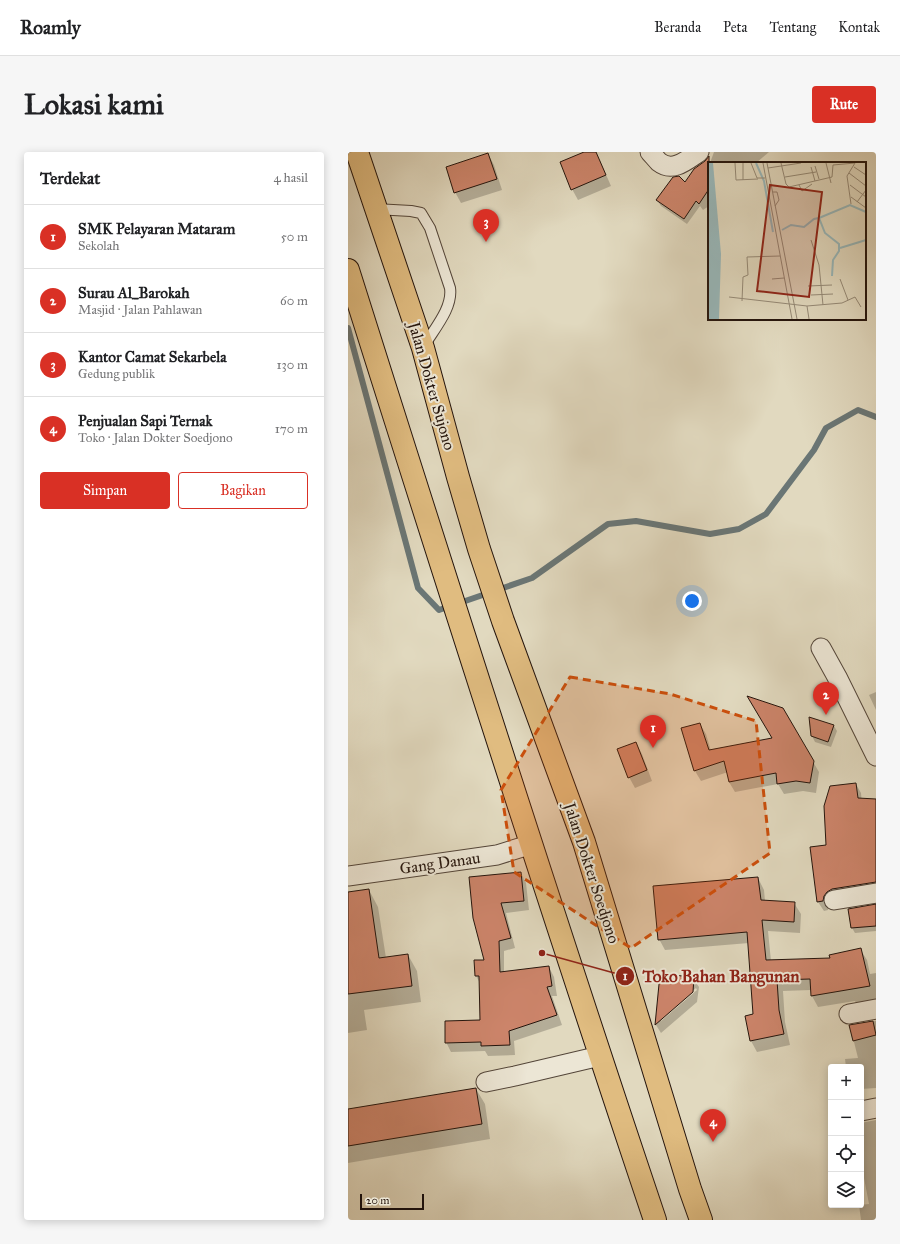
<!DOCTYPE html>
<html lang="id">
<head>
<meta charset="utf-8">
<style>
  body { margin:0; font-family:"IM FELL Great Primer",serif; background:#f6f6f6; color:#202124 }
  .controls { position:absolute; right:12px; bottom:12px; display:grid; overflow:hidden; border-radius:4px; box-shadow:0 2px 10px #0003 }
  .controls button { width:36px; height:36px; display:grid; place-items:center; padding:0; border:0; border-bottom:1px solid #e0e0e0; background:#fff; color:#202124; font:20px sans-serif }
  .scale { position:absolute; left:12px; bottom:10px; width:64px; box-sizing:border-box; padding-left:4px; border:2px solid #24140c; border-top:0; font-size:11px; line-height:14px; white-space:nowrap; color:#24140c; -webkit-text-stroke:3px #ece6d5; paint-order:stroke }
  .you { position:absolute; left:344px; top:449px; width:14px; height:14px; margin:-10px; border:3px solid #fff; border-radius:50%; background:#1a73e8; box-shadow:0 0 0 6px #1a73e833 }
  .badge { display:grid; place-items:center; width:26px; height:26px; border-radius:50%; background:#d93025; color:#fff; font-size:13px; font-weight:700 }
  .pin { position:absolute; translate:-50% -33px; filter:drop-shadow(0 1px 2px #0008) }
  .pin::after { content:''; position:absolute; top:21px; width:14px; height:12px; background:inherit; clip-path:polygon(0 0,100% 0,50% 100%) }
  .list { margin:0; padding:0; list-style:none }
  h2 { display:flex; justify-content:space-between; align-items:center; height:52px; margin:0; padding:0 16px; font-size:17px }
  h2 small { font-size:13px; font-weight:400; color:#757577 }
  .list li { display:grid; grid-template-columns:26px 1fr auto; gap:12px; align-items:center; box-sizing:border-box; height:64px; padding:0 16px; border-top:1px solid #e0e0e0 }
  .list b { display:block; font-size:15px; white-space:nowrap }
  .list p { margin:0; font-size:13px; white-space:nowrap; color:#757577 }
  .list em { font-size:13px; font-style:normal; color:#757577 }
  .actions { display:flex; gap:8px; padding:12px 16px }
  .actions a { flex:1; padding:9px 0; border:1px solid #d93025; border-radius:4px; text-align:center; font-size:14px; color:#d93025 }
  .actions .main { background:#d93025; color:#fff }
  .icon { flex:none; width:22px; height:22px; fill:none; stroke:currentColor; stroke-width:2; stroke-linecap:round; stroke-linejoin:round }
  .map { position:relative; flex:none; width:528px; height:1068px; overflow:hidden; border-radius:4px }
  header { display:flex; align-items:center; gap:24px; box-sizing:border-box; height:56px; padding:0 20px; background:#fff; border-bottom:1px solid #e0e0e0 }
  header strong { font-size:19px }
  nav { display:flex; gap:22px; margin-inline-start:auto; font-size:14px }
  .intro { display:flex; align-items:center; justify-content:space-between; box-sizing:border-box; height:96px; padding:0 24px }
  h1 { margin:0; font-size:28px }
  .button { padding:10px 18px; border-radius:4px; background:#d93025; color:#fff; font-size:14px; font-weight:700 }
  main { display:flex; gap:24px; padding:0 24px }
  aside { flex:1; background:#fff; border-radius:4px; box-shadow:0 2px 10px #0003 }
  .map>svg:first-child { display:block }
  .shadow { fill:#0003; fill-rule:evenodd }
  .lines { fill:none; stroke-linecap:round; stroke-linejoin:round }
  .stream { stroke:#6a7675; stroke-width:6 }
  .building { fill:#cc846a; stroke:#24140c }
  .service-casing { stroke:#534539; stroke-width:12 }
  .minor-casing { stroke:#534539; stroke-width:21 }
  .trunk-casing { stroke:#24140c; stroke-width:24 }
  .service { stroke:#ece6d5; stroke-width:10 }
  .minor { stroke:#ece6d5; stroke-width:19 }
  .trunk { stroke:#e0bc80; stroke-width:22 }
  .marked { fill:#cb4f0c; fill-opacity:0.2; stroke:#cb4f0c; stroke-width:3; stroke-dasharray:8 5; stroke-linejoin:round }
  .labels { text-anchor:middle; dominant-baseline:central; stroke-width:4; stroke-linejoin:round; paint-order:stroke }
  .street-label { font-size:16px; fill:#24140c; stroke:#ece6d5 }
  .inset-river { fill:none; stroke:#98b8bb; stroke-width:2 }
  .inset-road { fill:none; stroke:#958a77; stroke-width:1 }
  .view { fill:#8f2418; fill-opacity:0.15; stroke:#8f2418; stroke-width:2 }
  .inset-edge { fill:none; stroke:#24140c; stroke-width:2 }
  .leader { fill:none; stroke:#8f2418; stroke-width:1.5 }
  .callout-dot { fill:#8f2418; stroke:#ece6d5; stroke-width:1.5 }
  .mark-label { font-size:12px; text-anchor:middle; font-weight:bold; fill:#fff }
  .callout-label { font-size:17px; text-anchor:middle; font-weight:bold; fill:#8f2418; stroke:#ece6d5; stroke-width:4; stroke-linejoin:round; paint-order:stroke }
</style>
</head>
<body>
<header>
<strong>Roamly</strong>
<nav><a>Beranda</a><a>Peta</a><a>Tentang</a><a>Kontak</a></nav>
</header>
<div class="intro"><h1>Lokasi kami</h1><a class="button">Rute</a></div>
<main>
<aside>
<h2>Terdekat<small>4 hasil</small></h2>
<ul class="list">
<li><span class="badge">1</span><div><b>SMK Pelayaran Mataram</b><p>Sekolah</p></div><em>50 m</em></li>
<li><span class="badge">2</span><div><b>Surau Al_Barokah</b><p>Masjid · Jalan Pahlawan</p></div><em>60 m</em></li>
<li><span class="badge">3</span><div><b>Kantor Camat Sekarbela</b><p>Gedung publik</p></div><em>130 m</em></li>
<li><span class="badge">4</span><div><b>Penjualan Sapi Ternak</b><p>Toko · Jalan Dokter Soedjono</p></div><em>170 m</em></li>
</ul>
<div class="actions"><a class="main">Simpan</a><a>Bagikan</a></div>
</aside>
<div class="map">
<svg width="528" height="1068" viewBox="0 0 528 1068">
  <rect width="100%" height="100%" fill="#e1d9bf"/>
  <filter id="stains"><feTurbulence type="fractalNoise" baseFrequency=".005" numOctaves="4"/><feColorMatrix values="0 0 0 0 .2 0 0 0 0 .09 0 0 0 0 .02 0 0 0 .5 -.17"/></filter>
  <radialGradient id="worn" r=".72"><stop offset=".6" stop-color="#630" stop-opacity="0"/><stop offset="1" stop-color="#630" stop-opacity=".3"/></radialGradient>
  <g class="shadow">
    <polygon points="238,0 248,0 263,34 230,48 224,37"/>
    <polygon points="366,0 421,0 408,11 362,11"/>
    <polygon points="140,2 146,13 154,38 113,51 107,40"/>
    <polygon points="361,13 361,54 355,58 352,54 339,72 313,54 309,48 337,32"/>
    <polygon points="528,540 528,558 521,543"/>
    <polygon points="434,557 471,620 468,641 455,639 436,642 430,632 387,640 381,630 380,620 353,629 347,619 334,577 352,572 358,582 363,599 425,586"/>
    <polygon points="462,566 486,574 489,579 483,595 467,590 464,584"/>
    <polygon points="288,591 294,602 304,629 287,636 281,625"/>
    <polygon points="508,632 513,641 515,664 528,659 528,740 481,753 480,758 476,759 470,750 479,694"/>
    <polygon points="173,721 178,731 181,758 158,761 167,796 156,799 156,821 201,815 206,825 209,844 204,844 214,873 166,889 167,903 140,904 137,899 103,900 98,890 133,869 132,831 128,824 137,809 126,766"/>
    <polygon points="410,726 416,738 417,749 446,751 453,762 452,781 420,779 423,809 483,807 512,797 519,808 522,822 528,821 528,858 513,861 507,849 470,855 464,844 463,838 435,839 437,870 442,893 409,900 403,889 406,863 401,791 317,798 311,787"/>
    <polygon points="21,738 30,755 38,806 60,803 69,819 73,850 16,858 19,878 0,881 0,741"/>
    <polygon points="528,753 528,779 507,781 504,776"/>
    <path d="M313,823L345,826L351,835L349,850L313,881L308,873ZM348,836L349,838L313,869V866Z"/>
    <polygon points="528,869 528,936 513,937 513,915 498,915 497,907 510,906 502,874"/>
    <polygon points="128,937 137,952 142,987 0,1011 0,958"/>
    <polygon points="528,968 528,1068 513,1068 511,1053 521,1052 516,1026 513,1026 513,971"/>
  </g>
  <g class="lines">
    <polyline class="stream" points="0,176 70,436 91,458 184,426 260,372 288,369 362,382 391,377 418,362 466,298 478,276 510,258 528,265"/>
  </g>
  <g class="building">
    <polygon points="236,0 248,0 258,23 223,38 212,10"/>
    <polygon points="140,1 149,27 106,41 98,15"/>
    <polygon points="361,4 361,37 351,52 348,49 336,67 308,48 325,25 331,24 337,30 346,17 357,9"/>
    <polygon points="399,544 435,556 466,609 462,631 448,629 429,632 428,621 381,630 376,609 346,619 333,576 352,571 361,598 424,586"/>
    <polygon points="461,565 486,573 480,590 463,584"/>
    <polygon points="288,590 299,618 280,626 269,597"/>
    <polygon points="508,631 510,646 528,647 528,730 484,737 479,740 476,744 475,749 469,750 462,695 478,693 476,654 482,634"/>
    <polygon points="173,720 176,749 153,751 163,786 151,789 152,820 201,814 204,834 199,835 209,863 161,879 162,893 133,894 133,890 97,891 97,869 132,868 131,824 127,824 126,808 136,808 125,766 121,725"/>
    <polygon points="410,725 413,748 447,750 446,770 414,768 418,808 482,806 481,803 513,796 522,834 463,844 462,827 429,828 431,858 436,882 402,889 397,864 405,862 399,780 310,788 305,734"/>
    <polygon points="21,737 31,806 60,802 64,834 0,842 0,740"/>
    <polygon points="528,752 528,774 503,776 500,757"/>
    <polygon points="312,822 346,825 345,840 307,873"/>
    <polygon points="525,869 528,883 505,889 501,873"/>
    <polygon points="128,936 134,972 0,994 0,957"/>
  </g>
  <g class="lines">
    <defs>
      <path id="service" d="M27,57L63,59L73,61L82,76L102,136C105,156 86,177 76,194"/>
      <g id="minor">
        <path d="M302,0C305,3 308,7 311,10C325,21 339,8 351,0"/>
        <polyline points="473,496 489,525 528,604"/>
        <polyline points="0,724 149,703 184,692"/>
        <polyline points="486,748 528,741"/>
        <polyline points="501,862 528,857"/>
        <polyline points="138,930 167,924 252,904"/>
        <polyline points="513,959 528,956"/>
      </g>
      <g id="trunk">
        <polyline points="9,0 75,196 110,325 131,397 155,469 236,690 342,1037 353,1068"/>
        <path d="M0,118C100,435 201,753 307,1068"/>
      </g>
    </defs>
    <use href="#service" class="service-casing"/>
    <use href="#minor" class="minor-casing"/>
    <use href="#trunk" class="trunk-casing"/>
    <use href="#service" class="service"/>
    <use href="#minor" class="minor"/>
    <use href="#trunk" class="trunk"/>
  </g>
  <path class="marked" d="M222,525L322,542L408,569L422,701L283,796L166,720L153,638Z"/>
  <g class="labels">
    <g class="street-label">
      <text transform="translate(84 234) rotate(74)">Jalan Dokter Sujono</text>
      <text transform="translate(92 711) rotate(-8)">Gang Danau</text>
      <text transform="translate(244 721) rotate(72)">Jalan Dokter Soedjono</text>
    </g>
  </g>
  <g transform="translate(360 10)">
    <rect width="158" height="158" fill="#e1d9bf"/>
    <path d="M0,1H5L13,92L11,157H0Z" fill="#98b8bb"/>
    <path class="inset-river" d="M48,1L56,19L65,70M111,56L142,43L158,50M74,68L83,63L96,65L106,57L111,56L117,71L131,82V89L125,98L124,114M132,86L158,78"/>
    <path class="inset-road" d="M27,1L28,18L50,17M35,1V18M43,1L49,16H57M55,1L84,157M59,1L89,157M73,1L78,22L81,25L124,15L125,3L147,1M118,1L123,21M107,4L111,17M103,5L107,19M146,5L158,13M60,6L93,1M141,11L158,24M77,15L108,10M91,23L94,29L104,22M142,23L158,35M65,30H69L71,38L67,44M143,35L158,46M149,40L158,28M143,42L139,14L147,1M103,78L111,103L115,143M64,117L76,116M132,117L140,138M100,124L124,123M103,133L125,132M21,135L99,144L134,141L147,135L153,145M34,139L35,115L40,113L39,95L72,94M99,144L101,157"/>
    <path class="view" d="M62,23L114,30L101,135L49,129Z"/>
    <rect width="158" height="158" class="inset-edge"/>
  </g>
  <path class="leader" d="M194 801L277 824"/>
  <g class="callout-dot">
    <circle cx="194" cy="801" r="4"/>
    <circle cx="277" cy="824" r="10"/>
  </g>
  <g class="mark-label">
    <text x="277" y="828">1</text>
  </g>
  <g class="callout-label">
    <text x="373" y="830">Toko Bahan Bangunan</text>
  </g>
  <rect width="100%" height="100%" filter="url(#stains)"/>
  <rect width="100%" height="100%" fill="url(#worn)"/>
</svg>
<div class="controls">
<button>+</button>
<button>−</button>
<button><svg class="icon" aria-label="locate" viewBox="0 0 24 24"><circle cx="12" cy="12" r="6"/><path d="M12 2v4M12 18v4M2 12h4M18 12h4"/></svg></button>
<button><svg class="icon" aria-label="layers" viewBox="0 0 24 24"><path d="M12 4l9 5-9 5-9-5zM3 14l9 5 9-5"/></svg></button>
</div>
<div class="scale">20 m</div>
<div class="you"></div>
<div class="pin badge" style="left:305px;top:596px">1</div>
<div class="pin badge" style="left:478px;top:563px">2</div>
<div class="pin badge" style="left:138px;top:90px">3</div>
<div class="pin badge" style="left:365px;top:990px">4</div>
</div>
</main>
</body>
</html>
